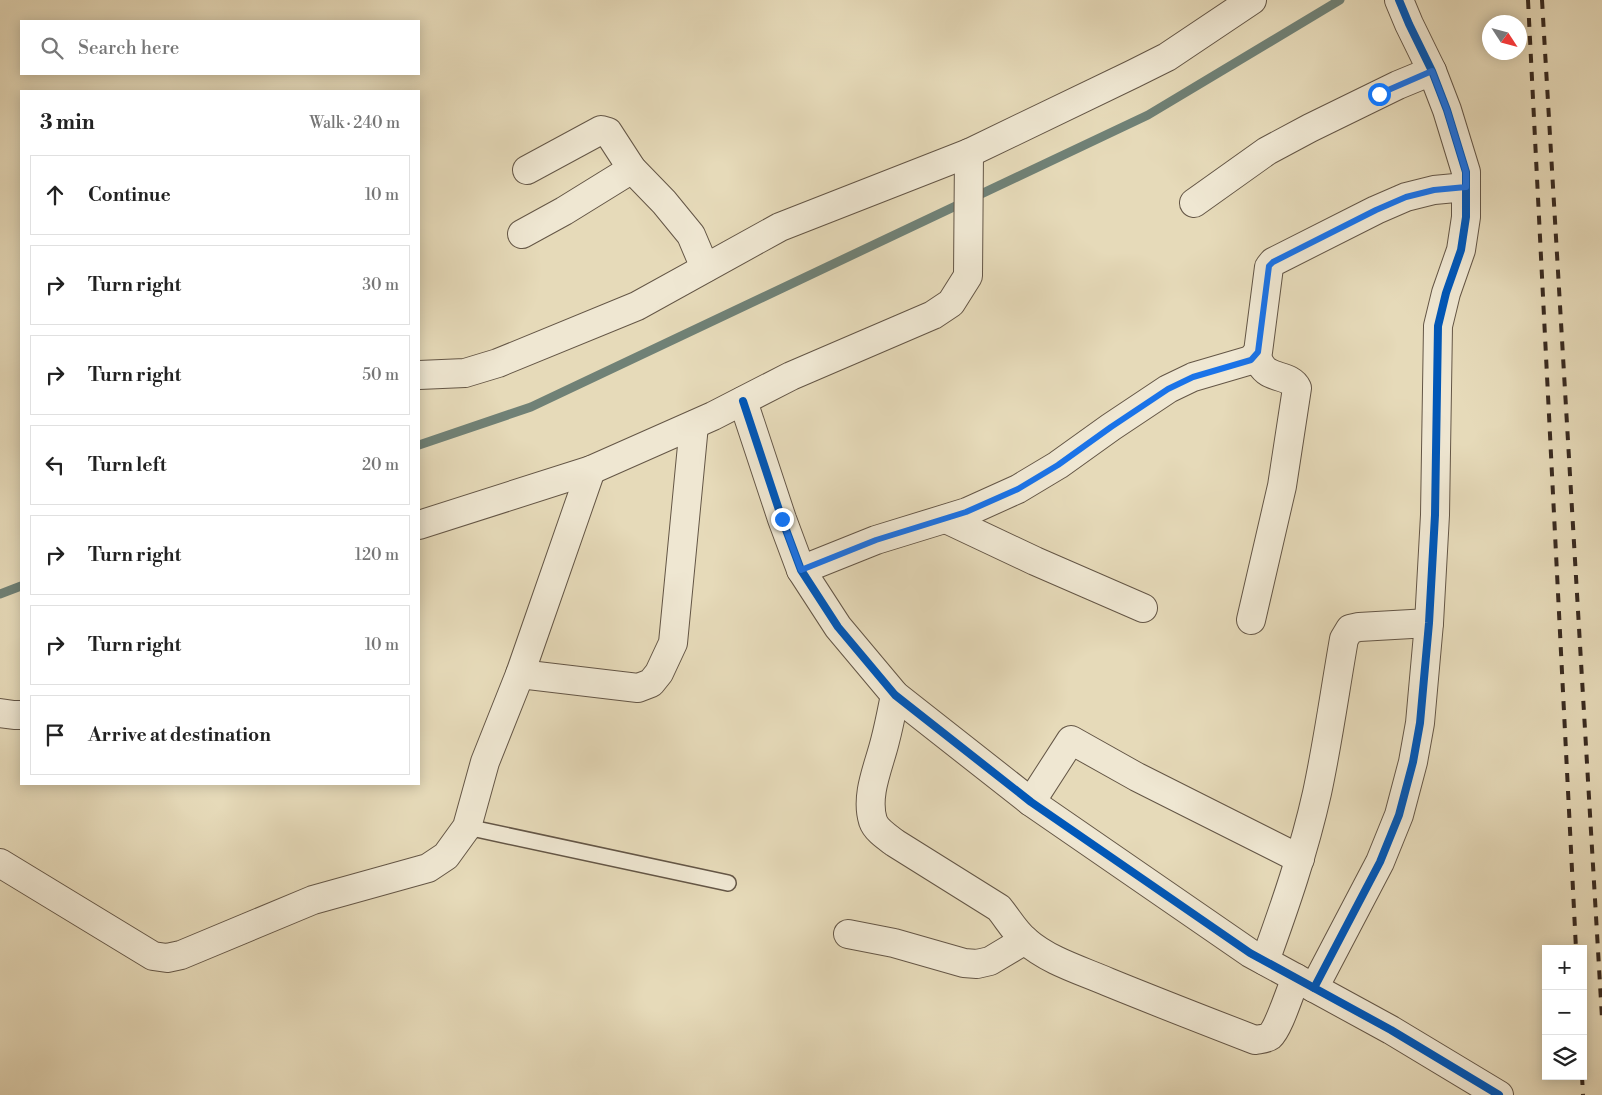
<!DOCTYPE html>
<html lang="en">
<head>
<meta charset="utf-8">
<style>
  body { margin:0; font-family:"Libre Bodoni",serif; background:#f2f2f2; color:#222 }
  .controls { position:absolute; right:15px; bottom:15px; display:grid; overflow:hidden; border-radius:0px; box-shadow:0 2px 12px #0003 }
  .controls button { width:45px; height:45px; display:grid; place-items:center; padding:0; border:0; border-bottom:1px solid #e0e0e0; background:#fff; color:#222; font:25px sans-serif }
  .compass { position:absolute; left:1482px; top:15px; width:45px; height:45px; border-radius:50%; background:#fff; box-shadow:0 2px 12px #0003; rotate:126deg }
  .stop { position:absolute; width:15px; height:15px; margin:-11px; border:4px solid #1a73e8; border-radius:50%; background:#fff }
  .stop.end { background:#1a73e8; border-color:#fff; box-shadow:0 1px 5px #0008 }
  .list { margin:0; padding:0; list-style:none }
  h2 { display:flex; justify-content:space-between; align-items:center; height:65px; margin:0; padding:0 20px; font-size:21px }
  h2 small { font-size:16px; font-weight:400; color:#767676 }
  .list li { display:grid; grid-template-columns:32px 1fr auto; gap:15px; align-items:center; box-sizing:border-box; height:80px; margin:0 10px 10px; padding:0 10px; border:1px solid #e0e0e0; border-radius:0px }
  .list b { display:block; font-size:19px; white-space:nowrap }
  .list em { font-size:16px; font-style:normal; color:#767676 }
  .icon { flex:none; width:28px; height:28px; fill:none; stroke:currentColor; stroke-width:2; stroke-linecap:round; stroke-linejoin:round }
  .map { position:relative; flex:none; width:1602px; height:1095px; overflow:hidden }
  .search { position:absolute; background:#fff; box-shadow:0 2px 12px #0003; left:20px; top:20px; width:400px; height:55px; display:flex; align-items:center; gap:12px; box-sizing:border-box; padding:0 18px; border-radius:0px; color:#767676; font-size:19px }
  .panel { position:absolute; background:#fff; box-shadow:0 2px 12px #0003; left:20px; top:90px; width:400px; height:695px; border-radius:0px }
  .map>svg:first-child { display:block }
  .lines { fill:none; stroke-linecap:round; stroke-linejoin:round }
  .stream { stroke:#708176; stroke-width:9 }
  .service-casing { stroke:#645646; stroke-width:18 }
  .minor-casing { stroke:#645646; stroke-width:30 }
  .service { stroke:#efe7d2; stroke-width:15 }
  .minor { stroke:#efe7d2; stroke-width:28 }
  .rail { stroke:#382a20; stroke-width:4; stroke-dasharray:9 9; stroke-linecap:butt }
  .cycleway-casing { stroke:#efe7d2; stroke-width:11 }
  .cycleway { stroke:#0057b8; stroke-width:8 }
  .route { stroke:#1a73e8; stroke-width:6 }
</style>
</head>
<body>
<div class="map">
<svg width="1602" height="1095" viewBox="0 0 1602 1095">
  <rect width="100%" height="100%" fill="#e6dab9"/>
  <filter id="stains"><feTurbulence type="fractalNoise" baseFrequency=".004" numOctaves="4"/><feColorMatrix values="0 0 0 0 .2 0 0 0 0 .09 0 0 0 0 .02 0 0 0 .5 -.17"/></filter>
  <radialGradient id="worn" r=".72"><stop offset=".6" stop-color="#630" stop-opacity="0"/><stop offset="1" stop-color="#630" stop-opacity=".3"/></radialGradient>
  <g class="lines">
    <g class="stream">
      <polyline points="419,445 531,407 1148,115 1340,0"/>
      <polyline points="0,594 21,586"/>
    </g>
    <defs>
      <polyline id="service" points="467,827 728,883"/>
      <g id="minor">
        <polyline points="527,170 601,130 608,132 632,169 664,202 691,235 705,268"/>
        <polyline points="1194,203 1267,151 1310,128 1398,85 1432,71"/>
        <polyline points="522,234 564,211 632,169"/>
        <polyline points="419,375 465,373 498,363 637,306 780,227 969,153 1133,74 1167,57 1252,0"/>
        <polyline points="743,401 782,519 801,570 838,627 895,695 1031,802 1250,953 1391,1030 1499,1095"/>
        <polyline points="946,519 1035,561 1143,608"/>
        <polyline points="419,525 591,470 713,416 791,376 933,315 951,303 968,276 969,153"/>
        <polyline points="801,570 876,540 967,512 1018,489 1058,465 1111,427 1168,389 1193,377 1251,360 1258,352 1269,267 1273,262 1376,210 1406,197 1434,190 1466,187"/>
        <path d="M1251,620L1282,486L1297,388C1292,377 1277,378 1268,372C1262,369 1259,361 1255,356"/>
        <polyline points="520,674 638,688 651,683 659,673 673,643 694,425"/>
        <path d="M895,695C892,710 889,726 885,741C879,766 865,795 873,821C876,830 887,837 895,843L999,908C1008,919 1015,932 1026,941C1049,961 1080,970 1108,982C1157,1002 1206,1021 1255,1040C1260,1039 1266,1039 1270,1036C1279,1028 1290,991 1296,978"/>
        <polyline points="0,713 14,715 21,715"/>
        <polyline points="1031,802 1071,740 1137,777 1300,859"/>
        <polyline points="0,863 153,956 167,958 181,955 313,900 428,868 446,856 467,827 485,762 520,674 591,470"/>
        <polyline points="848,934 894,943 964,963 977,964 990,961 1025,940"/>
        <path d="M1265,961C1285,906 1304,851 1317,793C1328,742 1335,690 1344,639L1350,629L1359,627L1429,623"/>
        <polyline points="1314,988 1380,862 1399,815 1413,762 1420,723 1429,623 1435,515 1438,326 1446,293 1461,250 1466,217 1466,172 1447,110 1432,71 1409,24 1399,0"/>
      </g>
    </defs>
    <use href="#service" class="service-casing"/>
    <use href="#minor" class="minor-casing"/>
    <use href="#service" class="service"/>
    <use href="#minor" class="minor"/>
    <g class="rail">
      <polyline points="1528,0 1576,949"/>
      <polyline points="1542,0 1602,1018"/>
      <polyline points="1582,1076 1583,1095"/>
    </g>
    <defs>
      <g id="cycleway">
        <polyline points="743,401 782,519 801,570 838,627 895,695 1031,802 1250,953 1391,1030 1499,1095"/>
        <polyline points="1314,988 1380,862 1399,815 1413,762 1420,723 1429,623 1435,515 1438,326 1446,293 1461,250 1466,217 1466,172 1447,110 1432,71 1409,24 1399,0"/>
      </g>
    </defs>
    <use href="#cycleway" class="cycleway-casing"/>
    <use href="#cycleway" class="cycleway"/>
  </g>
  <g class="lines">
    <polyline class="route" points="782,519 801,570 876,540 966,512 1018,489 1058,465 1111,427 1168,389 1193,377 1251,360 1258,352 1269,266 1273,262 1376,210 1406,197 1434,190 1466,187 1466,172 1447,110 1432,71 1379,94"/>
  </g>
  <rect width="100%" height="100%" filter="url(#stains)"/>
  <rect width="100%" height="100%" fill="url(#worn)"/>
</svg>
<div class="controls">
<button>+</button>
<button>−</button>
<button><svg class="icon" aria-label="layers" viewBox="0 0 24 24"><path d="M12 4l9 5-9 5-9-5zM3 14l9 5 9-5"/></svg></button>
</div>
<svg class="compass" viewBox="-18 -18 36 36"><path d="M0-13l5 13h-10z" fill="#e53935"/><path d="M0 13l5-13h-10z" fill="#767676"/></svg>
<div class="stop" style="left:1379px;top:94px"></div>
<div class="stop end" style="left:782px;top:519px"></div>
<div class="search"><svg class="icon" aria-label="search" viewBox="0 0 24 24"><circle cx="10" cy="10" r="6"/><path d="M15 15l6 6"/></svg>Search here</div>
<section class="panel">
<h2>3 min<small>Walk · 240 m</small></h2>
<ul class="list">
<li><svg class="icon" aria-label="ahead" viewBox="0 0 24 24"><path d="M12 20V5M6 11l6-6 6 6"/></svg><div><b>Continue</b></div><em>10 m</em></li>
<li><svg class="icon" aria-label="right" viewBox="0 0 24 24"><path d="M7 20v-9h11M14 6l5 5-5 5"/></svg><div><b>Turn right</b></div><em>30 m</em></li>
<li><svg class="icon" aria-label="right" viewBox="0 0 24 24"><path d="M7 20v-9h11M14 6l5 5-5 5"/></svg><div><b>Turn right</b></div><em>50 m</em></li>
<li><svg class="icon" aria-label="left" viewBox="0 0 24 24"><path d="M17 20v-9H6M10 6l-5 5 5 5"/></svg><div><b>Turn left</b></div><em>20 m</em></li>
<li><svg class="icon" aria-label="right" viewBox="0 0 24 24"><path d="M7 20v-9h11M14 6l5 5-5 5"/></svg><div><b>Turn right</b></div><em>120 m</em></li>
<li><svg class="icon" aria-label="right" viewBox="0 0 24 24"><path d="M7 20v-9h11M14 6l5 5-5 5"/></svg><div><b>Turn right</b></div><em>10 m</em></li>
<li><svg class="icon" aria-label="arrive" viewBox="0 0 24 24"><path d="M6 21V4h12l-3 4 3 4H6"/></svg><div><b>Arrive at destination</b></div></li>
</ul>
</section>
</div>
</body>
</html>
